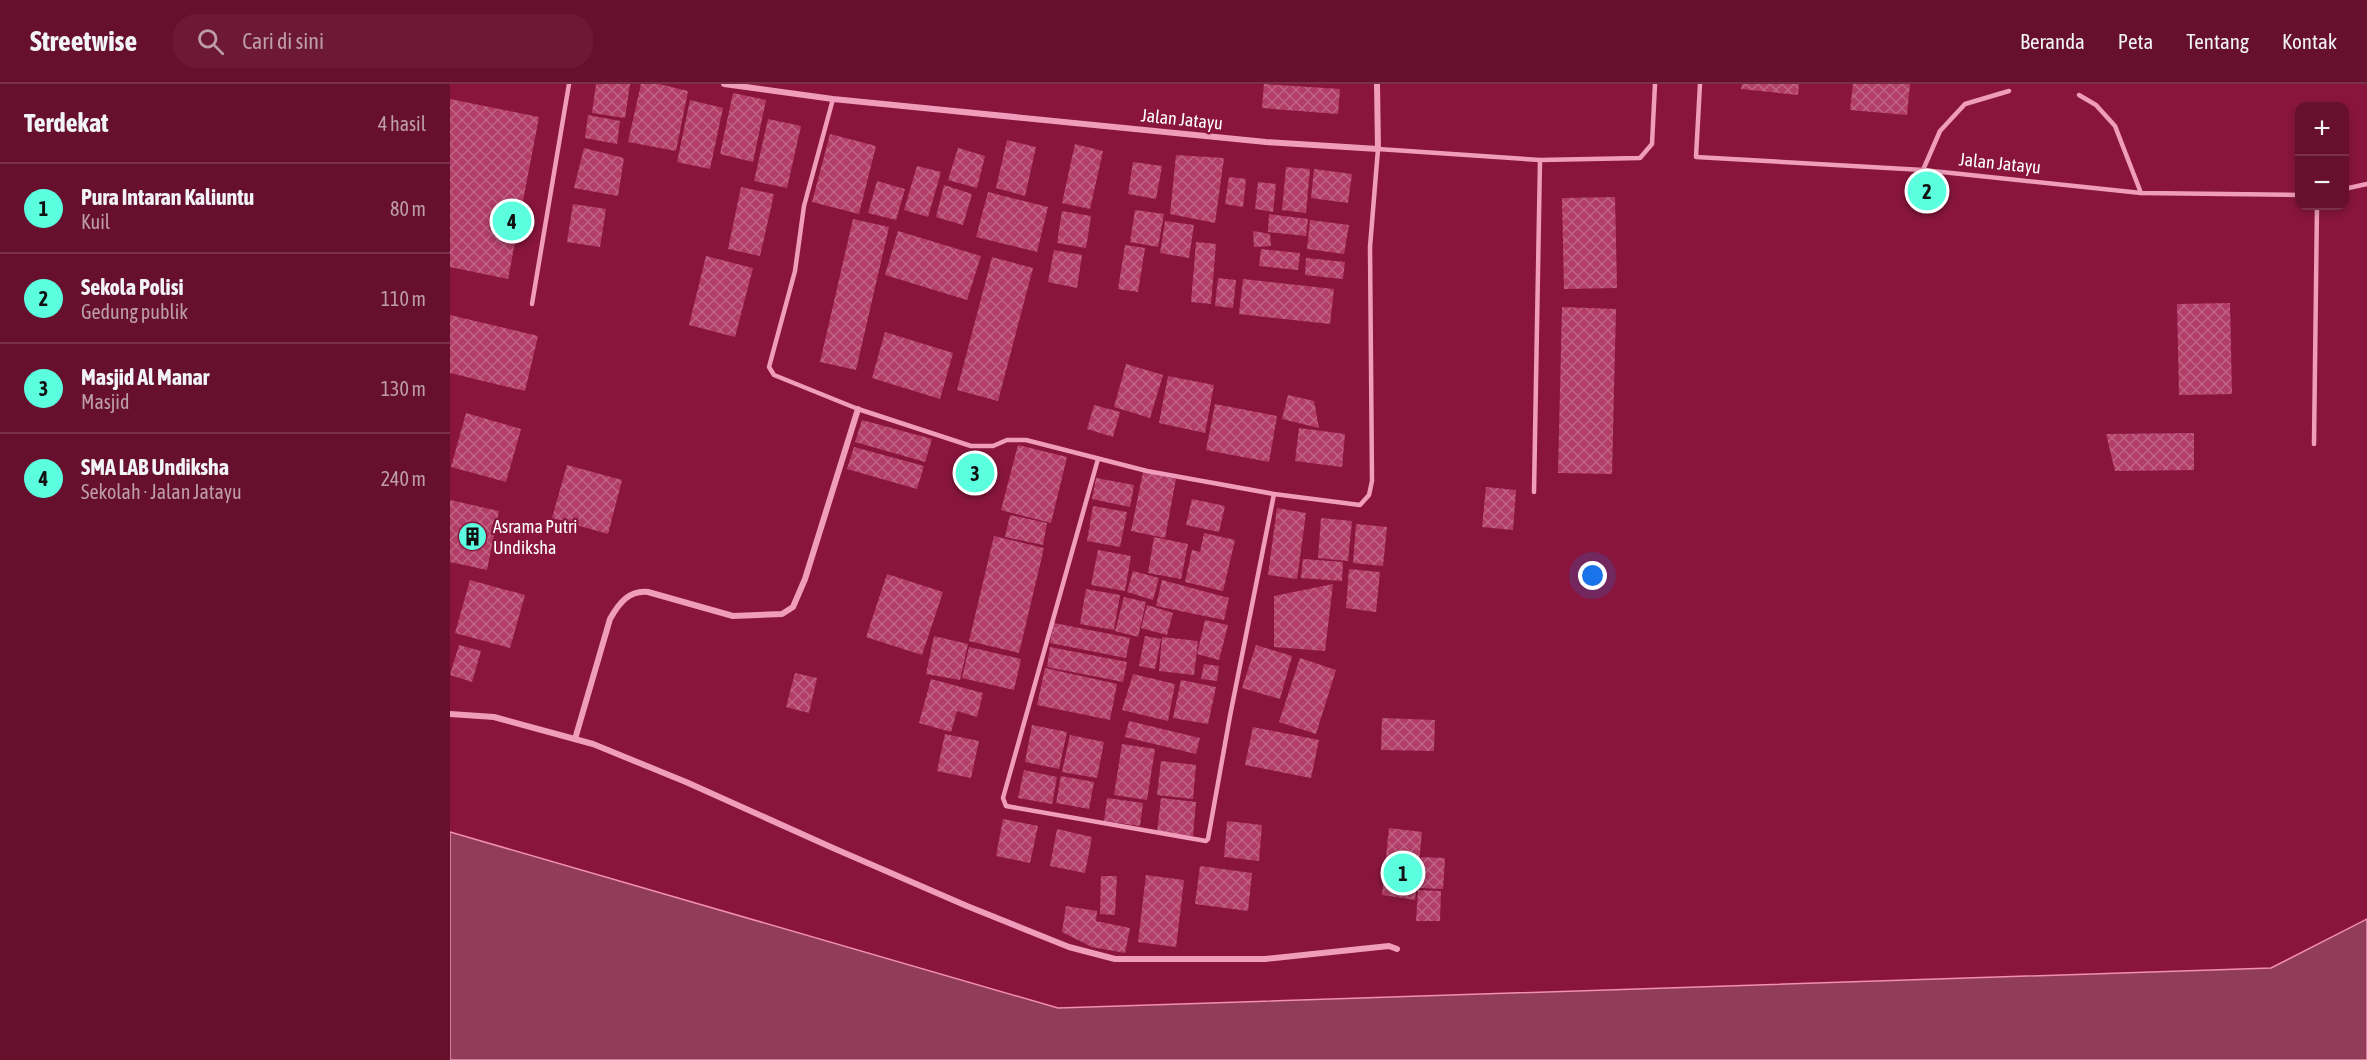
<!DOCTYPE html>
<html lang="id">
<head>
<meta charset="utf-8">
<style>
  body { margin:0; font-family:"Asap Condensed",sans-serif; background:#6d1936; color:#f1f3f6 }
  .controls { position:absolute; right:18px; top:18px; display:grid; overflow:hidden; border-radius:12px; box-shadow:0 3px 9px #0003 }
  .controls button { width:54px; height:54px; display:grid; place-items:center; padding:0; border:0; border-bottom:2px solid #7a304a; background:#67102e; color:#f1f3f6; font:30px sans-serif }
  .you { position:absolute; left:1143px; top:492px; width:21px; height:21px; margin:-15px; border:4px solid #fff; border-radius:50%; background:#1a73e8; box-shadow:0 0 0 9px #1a73e833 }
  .badge { display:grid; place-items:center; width:39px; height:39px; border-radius:50%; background:#5bffdf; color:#111; font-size:20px; font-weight:700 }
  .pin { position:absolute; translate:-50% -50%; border:3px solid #fff; box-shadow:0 2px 6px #0006 }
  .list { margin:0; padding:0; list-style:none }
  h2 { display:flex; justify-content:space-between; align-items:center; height:78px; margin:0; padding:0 24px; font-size:26px }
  h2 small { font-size:20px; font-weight:400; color:#bd9daa }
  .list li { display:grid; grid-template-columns:39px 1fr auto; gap:18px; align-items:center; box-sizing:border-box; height:90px; padding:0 24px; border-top:2px solid #7a304a }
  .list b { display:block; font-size:22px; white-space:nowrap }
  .list p { margin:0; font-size:20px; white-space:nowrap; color:#bd9daa }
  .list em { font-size:20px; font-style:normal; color:#bd9daa }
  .icon { flex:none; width:33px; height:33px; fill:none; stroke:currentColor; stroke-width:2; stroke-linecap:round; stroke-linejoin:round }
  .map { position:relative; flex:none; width:1917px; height:976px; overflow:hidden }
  header { display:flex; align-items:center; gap:36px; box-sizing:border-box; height:84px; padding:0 30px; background:#67102e; border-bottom:2px solid #7a304a }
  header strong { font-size:28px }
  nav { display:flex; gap:33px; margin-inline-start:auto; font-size:21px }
  .search { width:420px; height:54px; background:#6d1936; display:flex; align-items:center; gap:15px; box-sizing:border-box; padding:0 21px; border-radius:24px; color:#bd9daa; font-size:22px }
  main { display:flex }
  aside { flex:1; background:#67102e }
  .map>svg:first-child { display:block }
  .water { fill:#913c59; stroke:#f28fb4; stroke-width:1.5 }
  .building { fill:url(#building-cross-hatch) }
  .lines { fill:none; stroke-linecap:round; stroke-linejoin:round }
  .service { stroke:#ef9dba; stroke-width:4.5 }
  .minor { stroke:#ef9dba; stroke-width:6 }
  .labels { text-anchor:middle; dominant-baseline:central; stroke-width:5; stroke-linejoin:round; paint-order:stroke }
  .street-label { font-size:18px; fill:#fff; stroke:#89153d }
  .poi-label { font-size:18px; fill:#fff; stroke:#89153d; text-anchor:start }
</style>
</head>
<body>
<header>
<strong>Streetwise</strong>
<div class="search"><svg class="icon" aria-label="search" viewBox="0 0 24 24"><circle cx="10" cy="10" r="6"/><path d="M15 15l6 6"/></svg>Cari di sini</div>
<nav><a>Beranda</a><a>Peta</a><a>Tentang</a><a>Kontak</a></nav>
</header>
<main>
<aside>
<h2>Terdekat<small>4 hasil</small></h2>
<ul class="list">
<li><span class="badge">1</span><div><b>Pura Intaran Kaliuntu</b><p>Kuil</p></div><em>80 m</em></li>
<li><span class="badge">2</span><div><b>Sekola Polisi</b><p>Gedung publik</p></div><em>110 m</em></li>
<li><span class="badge">3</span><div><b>Masjid Al Manar</b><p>Masjid</p></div><em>130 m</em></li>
<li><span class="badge">4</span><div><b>SMA LAB Undiksha</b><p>Sekolah · Jalan Jatayu</p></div><em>240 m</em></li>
</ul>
</aside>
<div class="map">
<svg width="1917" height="976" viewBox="0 0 1917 976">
  <defs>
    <pattern id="building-cross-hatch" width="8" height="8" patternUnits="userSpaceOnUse" patternTransform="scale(1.5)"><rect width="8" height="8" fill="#b23d67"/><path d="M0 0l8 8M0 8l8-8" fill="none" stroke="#c16485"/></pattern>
  </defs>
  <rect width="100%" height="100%" fill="#89153d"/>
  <polygon class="water" points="0,748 608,924 1821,884 1917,835 1917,976 0,976"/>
  <g class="building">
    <polygon points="146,0 180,0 175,34 142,29"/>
    <polygon points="191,0 209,0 238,7 226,67 178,58"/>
    <polygon points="814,0 890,5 888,30 812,24"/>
    <polygon points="1292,0 1349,0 1348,11 1291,5"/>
    <polygon points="1403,0 1460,0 1457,31 1400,26"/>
    <polygon points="283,9 316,16 303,78 270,70"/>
    <polygon points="0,15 89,33 58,195 0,183"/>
    <polygon points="240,16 273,24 260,85 227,78"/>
    <polygon points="138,31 170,37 167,60 135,54"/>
    <polygon points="318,35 351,42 337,104 304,97"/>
    <polygon points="380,50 426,62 409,130 362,118"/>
    <polygon points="557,56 586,63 575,112 546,104"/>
    <polygon points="625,60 653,67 640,125 612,119"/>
    <polygon points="134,64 174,74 168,112 124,104"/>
    <polygon points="508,64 535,72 527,104 498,96"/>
    <polygon points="726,71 774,74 765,139 720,130"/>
    <polygon points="683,78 712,82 706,115 678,110"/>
    <polygon points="467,82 491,88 478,133 454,126"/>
    <polygon points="836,83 860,85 856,129 832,126"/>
    <polygon points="864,85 902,90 898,119 861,114"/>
    <polygon points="779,93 796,95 793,123 775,120"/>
    <polygon points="427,97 455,105 446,136 418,129"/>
    <polygon points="808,98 826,100 823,128 805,125"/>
    <polygon points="494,101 522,110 513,141 486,133"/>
    <polygon points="291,103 324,110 310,172 278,165"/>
    <polygon points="538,108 598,123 587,168 526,153"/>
    <polygon points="1165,113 1167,204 1114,205 1112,114"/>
    <polygon points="123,120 156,125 150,163 117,158"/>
    <polygon points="685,126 714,130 708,163 680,158"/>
    <polygon points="612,127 641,132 636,164 607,159"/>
    <polygon points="819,130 858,135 856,152 818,148"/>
    <polygon points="403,135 439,143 406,286 370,278"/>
    <polygon points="860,136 899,141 894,170 857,165"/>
    <polygon points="715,137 744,141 739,174 710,169"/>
    <polygon points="448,147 531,172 517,216 435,191"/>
    <polygon points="803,147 820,150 821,162 804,163"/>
    <polygon points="746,158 766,160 761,220 741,218"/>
    <polygon points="675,161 695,164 688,208 668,205"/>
    <polygon points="811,165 850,169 848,186 809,182"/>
    <polygon points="604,166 632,171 627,204 598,198"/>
    <polygon points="256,172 303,184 285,253 239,241"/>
    <polygon points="542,173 583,184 548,317 507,306"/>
    <polygon points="856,174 895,178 893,195 855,191"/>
    <polygon points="768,194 786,196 783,224 765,222"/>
    <polygon points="793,195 884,205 880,240 789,230"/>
    <polygon points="1780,219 1782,310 1729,311 1727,220"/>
    <polygon points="1112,223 1166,225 1162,390 1108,389"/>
    <polygon points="0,231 88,252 75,307 0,289"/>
    <polygon points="435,248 503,269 490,315 422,294"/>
    <polygon points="676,280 713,291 700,334 664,323"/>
    <polygon points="718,292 764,301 755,349 709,339"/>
    <polygon points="838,311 864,317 869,344 832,335"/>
    <polygon points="765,320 827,332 819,378 756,366"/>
    <polygon points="644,321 670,328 663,353 637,345"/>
    <polygon points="16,329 71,345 56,398 1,383"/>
    <polygon points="412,336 482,355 475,378 405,358"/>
    <polygon points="849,344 895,350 892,383 845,377"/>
    <polygon points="1744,349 1744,386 1665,387 1656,350"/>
    <polygon points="568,361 617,373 601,439 551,426"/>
    <polygon points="404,363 474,382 467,405 397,385"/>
    <polygon points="117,381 172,396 158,450 102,434"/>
    <polygon points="693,388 726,395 715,454 681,447"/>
    <polygon points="646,394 684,401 680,423 642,415"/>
    <polygon points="1036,403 1066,406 1063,446 1032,443"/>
    <polygon points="742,415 775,422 769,448 736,441"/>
    <polygon points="0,416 49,427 37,486 0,478"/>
    <polygon points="643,422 677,428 670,463 637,457"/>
    <polygon points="827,424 856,429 847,495 818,491"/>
    <polygon points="560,431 597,439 593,461 555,453"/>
    <polygon points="871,434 902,437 898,477 868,474"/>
    <polygon points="906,440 937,443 933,482 903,479"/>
    <polygon points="754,449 785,456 773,507 735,498 742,466 750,468"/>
    <polygon points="544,452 594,464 569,569 519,557"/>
    <polygon points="704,453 738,460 731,495 698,489"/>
    <polygon points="648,466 681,472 675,507 641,501"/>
    <polygon points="853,475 893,478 892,497 851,494"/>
    <polygon points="899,485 930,488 926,528 896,524"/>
    <polygon points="683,487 709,494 703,516 677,508"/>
    <polygon points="437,490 493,508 472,571 416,553"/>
    <polygon points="20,496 75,511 60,564 5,549"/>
    <polygon points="712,496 779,514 774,536 706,522"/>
    <polygon points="883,500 875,567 824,563 824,512"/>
    <polygon points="636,505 670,511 664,546 630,540"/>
    <polygon points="674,513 696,518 688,553 665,547"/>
    <polygon points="697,521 723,529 717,551 691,544"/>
    <polygon points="755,536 778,541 769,576 747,570"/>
    <polygon points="604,539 680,554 676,574 600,559"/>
    <polygon points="484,552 518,560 510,596 476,590"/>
    <polygon points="695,552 711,555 705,585 689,582"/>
    <polygon points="712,553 748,557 744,591 709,587"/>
    <polygon points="9,561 31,567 22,598 0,591"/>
    <polygon points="806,561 842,572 830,615 792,604"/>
    <polygon points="519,563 571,575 564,606 512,594"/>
    <polygon points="600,563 677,578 673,598 597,583"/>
    <polygon points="850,574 886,586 866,650 829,638"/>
    <polygon points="754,580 769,582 767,597 751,595"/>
    <polygon points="595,584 667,600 660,636 587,621"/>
    <polygon points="345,589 367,594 359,629 336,623"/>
    <polygon points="683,590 725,600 718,637 672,626"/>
    <polygon points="481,595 533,609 527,633 507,627 501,648 469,639"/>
    <polygon points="731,596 766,603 758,640 723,634"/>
    <polygon points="932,634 985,636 984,667 931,666"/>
    <polygon points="679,637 750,654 746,670 675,653"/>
    <polygon points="582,641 617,648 609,685 575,678"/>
    <polygon points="803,643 869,656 861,694 795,681"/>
    <polygon points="495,650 529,657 521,694 487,687"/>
    <polygon points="620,651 654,658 647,694 612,688"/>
    <polygon points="672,660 705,665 697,716 664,711"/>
    <polygon points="711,677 746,681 743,715 707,711"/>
    <polygon points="574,686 607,693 602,720 568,714"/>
    <polygon points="611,692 644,698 639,725 606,719"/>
    <polygon points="657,714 693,719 690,742 654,737"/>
    <polygon points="711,714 746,718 743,752 707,748"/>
    <polygon points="553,735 588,742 580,779 546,772"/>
    <polygon points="777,737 812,741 809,777 774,773"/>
    <polygon points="939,744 972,748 965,816 932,811"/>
    <polygon points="607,745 642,753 635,789 600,782"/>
    <polygon points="971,773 995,774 993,805 970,804"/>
    <polygon points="750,782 802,789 798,827 745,820"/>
    <polygon points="696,791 734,796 726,863 688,858"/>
    <polygon points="651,792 667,792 665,831 650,830"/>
    <polygon points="968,806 991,807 990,837 966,837"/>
    <polygon points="616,822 647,827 646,837 680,844 675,869 642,863 612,848"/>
  </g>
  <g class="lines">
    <g class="service">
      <polyline points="1250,0 1246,73 1473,86 1691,109 1850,111"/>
      <polyline points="1629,11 1646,21 1665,42 1691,109"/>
      <polyline points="383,15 354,122 345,187 319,283 324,291 408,325 521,362 543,362 557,356 576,356 697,387 824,410 910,421 919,411 922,397 920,163 928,65 1090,76 1190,74 1202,60 1205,0"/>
      <polyline points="1473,86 1490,47 1515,20 1559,7"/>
      <polyline points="1894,105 1917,100"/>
      <polyline points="82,220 119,0"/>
      <polyline points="1864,360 1867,122"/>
      <polyline points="648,375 553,714 556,722 756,757 758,755 780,632 824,410"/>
      <polyline points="1084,408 1090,76"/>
    </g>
    <g class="minor">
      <polyline points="274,0 383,15 816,58 928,65 927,0"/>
      <polyline points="0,630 44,633 143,660 236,698 383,764 517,822 619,863 665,875 815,875 939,862 947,865"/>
      <path d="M125,655L160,535C169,519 179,506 198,508L283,532L332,530L343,523L355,495L408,325"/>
    </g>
  </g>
  <defs>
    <symbol id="building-disc" viewBox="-11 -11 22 22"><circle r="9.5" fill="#5bffdf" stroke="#89153d"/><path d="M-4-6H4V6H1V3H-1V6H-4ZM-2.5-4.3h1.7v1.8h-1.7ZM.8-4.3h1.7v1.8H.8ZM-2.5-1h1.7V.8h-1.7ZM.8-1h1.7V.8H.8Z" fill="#111"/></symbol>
  </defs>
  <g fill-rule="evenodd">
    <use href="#building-disc" x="6" y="436" width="33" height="33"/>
  </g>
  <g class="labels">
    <g class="street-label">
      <text transform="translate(732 35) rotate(6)">Jalan Jatayu</text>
      <text transform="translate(1550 79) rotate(6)">Jalan Jatayu</text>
    </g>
    <g class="poi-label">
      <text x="43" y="442">Asrama Putri<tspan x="43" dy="21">Undiksha</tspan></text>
    </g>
  </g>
</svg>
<div class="controls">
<button>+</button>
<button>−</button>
</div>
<div class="you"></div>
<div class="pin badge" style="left:953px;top:789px">1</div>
<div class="pin badge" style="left:1477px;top:107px">2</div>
<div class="pin badge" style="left:525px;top:389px">3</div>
<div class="pin badge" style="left:62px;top:137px">4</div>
</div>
</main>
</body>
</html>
